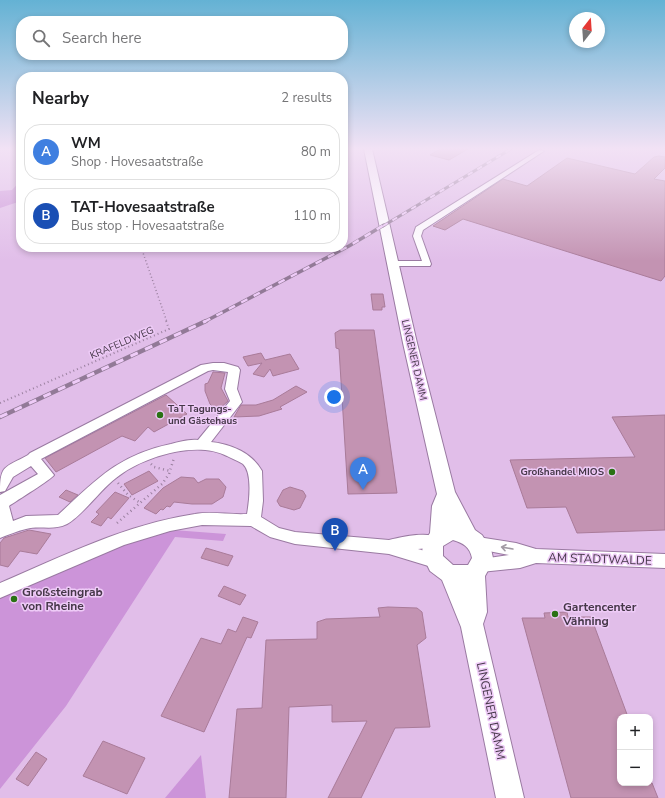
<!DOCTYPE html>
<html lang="en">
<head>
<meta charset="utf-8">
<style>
  body { margin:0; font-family:"Nunito Sans",sans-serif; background:#f2f2f2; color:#202124 }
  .controls { position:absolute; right:12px; bottom:12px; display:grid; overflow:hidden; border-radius:8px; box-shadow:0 2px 6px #0003 }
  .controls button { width:36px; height:36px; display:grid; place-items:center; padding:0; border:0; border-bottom:1px solid #e0e0e0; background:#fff; color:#202124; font:20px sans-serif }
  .compass { position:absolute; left:569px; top:12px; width:36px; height:36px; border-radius:50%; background:#fff; box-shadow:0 2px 6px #0003; rotate:17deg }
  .you { position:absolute; left:334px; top:397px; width:14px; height:14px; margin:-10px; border:3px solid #fff; border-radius:50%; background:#1a73e8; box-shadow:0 0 0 6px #1a73e833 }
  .badge { display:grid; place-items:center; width:26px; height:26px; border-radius:50%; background:#7c3aed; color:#fff; font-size:13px; font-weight:700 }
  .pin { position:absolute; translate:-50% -33px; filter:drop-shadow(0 1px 2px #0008) }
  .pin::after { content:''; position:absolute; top:21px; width:14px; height:12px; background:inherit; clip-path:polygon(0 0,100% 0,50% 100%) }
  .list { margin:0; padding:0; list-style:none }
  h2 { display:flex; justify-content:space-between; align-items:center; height:52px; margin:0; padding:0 16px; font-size:17px }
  h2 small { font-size:13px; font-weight:400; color:#757577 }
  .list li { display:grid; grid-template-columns:26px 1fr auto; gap:12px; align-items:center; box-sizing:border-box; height:56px; margin:0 8px 8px; padding:0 8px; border:1px solid #e0e0e0; border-radius:16px }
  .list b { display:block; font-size:15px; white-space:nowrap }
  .list p { margin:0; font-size:13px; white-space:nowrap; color:#757577 }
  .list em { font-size:13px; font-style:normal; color:#757577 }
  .icon { flex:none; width:22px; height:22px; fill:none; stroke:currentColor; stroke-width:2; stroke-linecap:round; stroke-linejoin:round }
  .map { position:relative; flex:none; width:665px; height:798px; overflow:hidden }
  .search { position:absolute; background:#fff; box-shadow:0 2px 6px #0003; left:16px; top:16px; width:332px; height:44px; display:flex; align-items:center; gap:10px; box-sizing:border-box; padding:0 14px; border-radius:16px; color:#757577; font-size:15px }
  .panel { position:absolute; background:#fff; box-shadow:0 2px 6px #0003; left:16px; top:72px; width:332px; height:180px; border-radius:16px }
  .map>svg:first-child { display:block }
  .green { fill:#cc94d9 }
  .building { fill:#c393b2; stroke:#a97b99 }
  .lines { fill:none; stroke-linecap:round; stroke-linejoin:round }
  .minor-casing { stroke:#9a7aa2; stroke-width:2 }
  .major-casing { stroke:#9a7aa2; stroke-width:2 }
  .path-far2 { stroke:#9b81a0; stroke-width:1.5; stroke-dasharray:1 2.5; stroke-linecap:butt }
  .path-far1 { stroke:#9b81a0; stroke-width:2; stroke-dasharray:1 3; stroke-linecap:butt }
  .path { stroke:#9b81a0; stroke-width:2.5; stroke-dasharray:1 3.5; stroke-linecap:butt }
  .minor { fill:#fff; fill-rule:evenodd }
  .major { fill:#fff; fill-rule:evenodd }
  .rail-far2-casing { stroke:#927a97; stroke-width:3 }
  .rail-far1-casing { stroke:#927a97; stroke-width:3.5 }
  .rail-casing { stroke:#927a97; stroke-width:4.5 }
  .rail-far2 { stroke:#eecbf7; stroke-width:2; stroke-dasharray:5.5; stroke-linecap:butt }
  .rail-far1 { stroke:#eecbf7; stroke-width:2.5; stroke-dasharray:7; stroke-linecap:butt }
  .rail { stroke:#eecbf7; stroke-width:3; stroke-dasharray:8; stroke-linecap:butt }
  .oneway { stroke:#a29ba4 }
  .poi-dot { fill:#2a7214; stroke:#eecbf7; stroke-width:1.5 }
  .labels { text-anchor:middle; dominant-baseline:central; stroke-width:3; stroke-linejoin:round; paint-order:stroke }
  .street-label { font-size:10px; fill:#453748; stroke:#eecbf7 }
  .poi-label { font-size:10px; font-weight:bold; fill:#453748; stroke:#eecbf7; text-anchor:start }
  .near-street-label { font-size:12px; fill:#453748; stroke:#eecbf7 }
  .near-poi-label { font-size:12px; font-weight:bold; fill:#453748; stroke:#eecbf7; text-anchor:start }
</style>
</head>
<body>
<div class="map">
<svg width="665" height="798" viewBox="0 0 665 798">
  <rect width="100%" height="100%" fill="#e1bee9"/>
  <g class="green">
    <polygon points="21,180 21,201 0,208 0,191 12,190"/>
    <polygon points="173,530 226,534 223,541 175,537 66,706 0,789 0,596 138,538"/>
    <polygon points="201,755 206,798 165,798"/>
  </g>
  <g class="building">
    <polygon points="440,149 468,149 449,160 430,155"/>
    <polygon points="659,156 665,157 665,168 654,179 665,181 665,276 661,281 463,219 445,230 433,226 503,179 527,186 567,158 635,174 654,157"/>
    <polygon points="371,294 383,294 385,307 382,307 382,310 373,310"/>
    <polygon points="340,330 374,330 397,493 348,494 339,349 336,348 335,333"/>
    <polygon points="261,353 265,360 290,354 299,369 273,376 270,369 264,377 253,374 262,363 248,366 243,357"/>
    <polygon points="213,372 225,373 221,388 228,401 217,411 210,404 205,391 205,384 208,383"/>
    <polygon points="296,386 307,392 280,407 282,409 259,416 234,417 241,405 256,405 273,400"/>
    <polygon points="166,395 187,414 154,432 148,427 135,441 122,436 56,472 45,458"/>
    <polygon points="665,415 665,530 577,533 566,507 527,508 510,460 635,457 612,417"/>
    <polygon points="149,471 158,481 132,495 124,484"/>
    <polygon points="181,477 194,478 198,483 206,479 219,479 226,487 223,497 212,504 192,504 174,502 170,507 167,506 163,510 161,509 156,514 144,508 163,488"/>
    <polygon points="290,487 303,491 306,496 300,508 294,510 280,506 277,501 283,490"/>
    <polygon points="66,490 78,495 70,502 59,497"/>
    <polygon points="115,492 129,498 111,519 108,517 101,526 91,522 99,514 96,512"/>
    <polygon points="29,530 51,534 37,554 20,551 8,567 0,565 0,543 4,538"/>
    <polygon points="206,548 233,556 228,566 201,558"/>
    <polygon points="224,586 246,595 240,605 218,596"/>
    <polygon points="388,607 417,608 422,612 426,638 417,645 430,727 395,728 361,798 328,798 367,721 332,722 332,705 289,707 286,798 229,798 237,709 262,708 266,640 317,639 317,622 326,619 380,617 378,608"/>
    <polygon points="567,612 568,617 591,617 628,717 620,717 620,783 652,783 658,798 571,798 522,618 545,618 544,613"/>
    <polygon points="243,617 258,622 251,638 247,637 204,732 161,716 201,638 221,644 228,629 236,632"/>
    <polygon points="103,741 145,758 127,794 83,776"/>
    <polygon points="36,752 47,759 28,786 16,779"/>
  </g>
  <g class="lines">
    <defs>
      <g id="minor">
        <polygon points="539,150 544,151 423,230 421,236 431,264 430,266 390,266 389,264 393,261 422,261 413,236 416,227"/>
        <path d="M213,363H224L238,367L240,370L237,389L242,402L211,442C231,444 252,453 262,471L263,501L261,517L279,528L295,532L389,540C404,536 425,532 439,537L442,542L439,547L418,549L441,556L443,561L441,566L435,568L389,554L295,544L270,537L251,526L202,525L170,531L124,545L0,598V583C63,556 127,524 195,514C212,511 229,515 247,514C249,503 253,473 243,464C239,461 232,459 227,456C196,440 142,457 116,478C101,489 82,516 67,524C53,531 40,525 26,529C17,531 8,535 0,538V495L38,474L31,466L13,477L5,491L0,492C0,464 5,468 28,455L30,453L201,365ZM213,370L228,372L225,389L230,401L198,440C189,439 179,442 171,444C118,455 96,480 58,515L26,516L13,521L9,506C16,501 52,479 54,475L41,459L208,371Z"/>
        <polygon points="478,537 516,543 536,549 665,554 665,568 536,563 520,568 481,572 475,570 473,565 475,560 509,555 473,548 470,543 473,538"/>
      </g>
      <path id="major" d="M364,149H372L417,343L455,492L475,530L482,535L491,549L493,558L491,565L485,576L487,612L483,624L524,798H496L461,627L442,580L430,571L422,554L423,544L430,533L432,506L437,494L403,343ZM453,540C463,543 470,547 472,558L468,565H453L443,556V546Z"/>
    </defs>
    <use href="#minor" class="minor-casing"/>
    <use href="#major" class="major-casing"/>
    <polyline class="path-far2" points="141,247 167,322"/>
    <polyline class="path-far1" points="0,403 169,329 166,321"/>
    <g class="path">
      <polyline points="151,464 154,467 170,471"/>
      <polyline points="118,483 128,495 139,502"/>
      <polyline points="117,523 162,484 169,474 174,458"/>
    </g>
    <use href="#minor" class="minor"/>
    <use href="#major" class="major"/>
    <defs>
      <polyline id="rail-far2" points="383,226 511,149"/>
      <polyline id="rail-far1" points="204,322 349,246 384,225"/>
      <polyline id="rail" points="0,417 206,321"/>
    </defs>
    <use href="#rail-far2" class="rail-far2-casing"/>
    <use href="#rail-far1" class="rail-far1-casing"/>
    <use href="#rail" class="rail-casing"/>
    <use href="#rail-far2" class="rail-far2"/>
    <use href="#rail-far1" class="rail-far1"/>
    <use href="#rail" class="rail"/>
  </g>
  <defs><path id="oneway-shaft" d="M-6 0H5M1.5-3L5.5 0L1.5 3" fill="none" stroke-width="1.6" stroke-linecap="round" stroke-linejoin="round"/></defs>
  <use class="oneway" href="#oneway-shaft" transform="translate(507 548) rotate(-170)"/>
  <linearGradient id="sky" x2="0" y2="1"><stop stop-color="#64b2d4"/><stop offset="0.57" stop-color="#f2e2f5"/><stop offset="1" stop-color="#f2e2f5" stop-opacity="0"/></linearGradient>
  <rect width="665" height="261" fill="url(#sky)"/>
  <g class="poi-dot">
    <circle cx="160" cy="415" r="4"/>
    <circle cx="612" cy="472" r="4"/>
    <circle cx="14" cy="599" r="4"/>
    <circle cx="555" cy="614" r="4"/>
  </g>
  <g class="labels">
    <g class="street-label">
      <text transform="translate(122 343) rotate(-23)">KRAFELDWEG</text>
      <text transform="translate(414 360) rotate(77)">LINGENER DAMM</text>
    </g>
    <g class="poi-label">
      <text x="168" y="409">TaT Tagungs-<tspan x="168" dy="12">und Gästehaus</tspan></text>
      <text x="604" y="472" text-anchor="end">Großhandel MIOS</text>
    </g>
    <g class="near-street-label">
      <text transform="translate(600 559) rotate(2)">AM STADTWALDE</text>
      <text transform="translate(491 711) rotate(78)">LINGENER DAMM</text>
    </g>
    <g class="near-poi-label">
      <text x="22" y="592">Großsteingrab<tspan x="22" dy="14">von Rheine</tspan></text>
      <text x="563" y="607">Gartencenter<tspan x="563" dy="14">Vähning</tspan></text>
    </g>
  </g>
</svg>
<div class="controls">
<button>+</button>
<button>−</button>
</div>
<svg class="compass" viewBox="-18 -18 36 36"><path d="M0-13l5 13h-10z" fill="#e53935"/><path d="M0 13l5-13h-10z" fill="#757577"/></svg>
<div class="you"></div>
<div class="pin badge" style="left:363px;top:490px;background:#3f7fe0">A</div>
<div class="pin badge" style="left:335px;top:551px;background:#1a4fb4">B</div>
<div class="search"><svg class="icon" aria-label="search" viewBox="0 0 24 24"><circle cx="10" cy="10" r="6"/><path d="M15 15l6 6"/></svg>Search here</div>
<section class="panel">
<h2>Nearby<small>2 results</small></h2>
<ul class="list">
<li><span class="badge" style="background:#3f7fe0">A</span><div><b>WM</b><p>Shop · Hovesaatstraße</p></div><em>80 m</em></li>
<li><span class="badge" style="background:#1a4fb4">B</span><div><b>TAT-Hovesaatstraße</b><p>Bus stop · Hovesaatstraße</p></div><em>110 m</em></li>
</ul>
</section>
</div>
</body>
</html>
